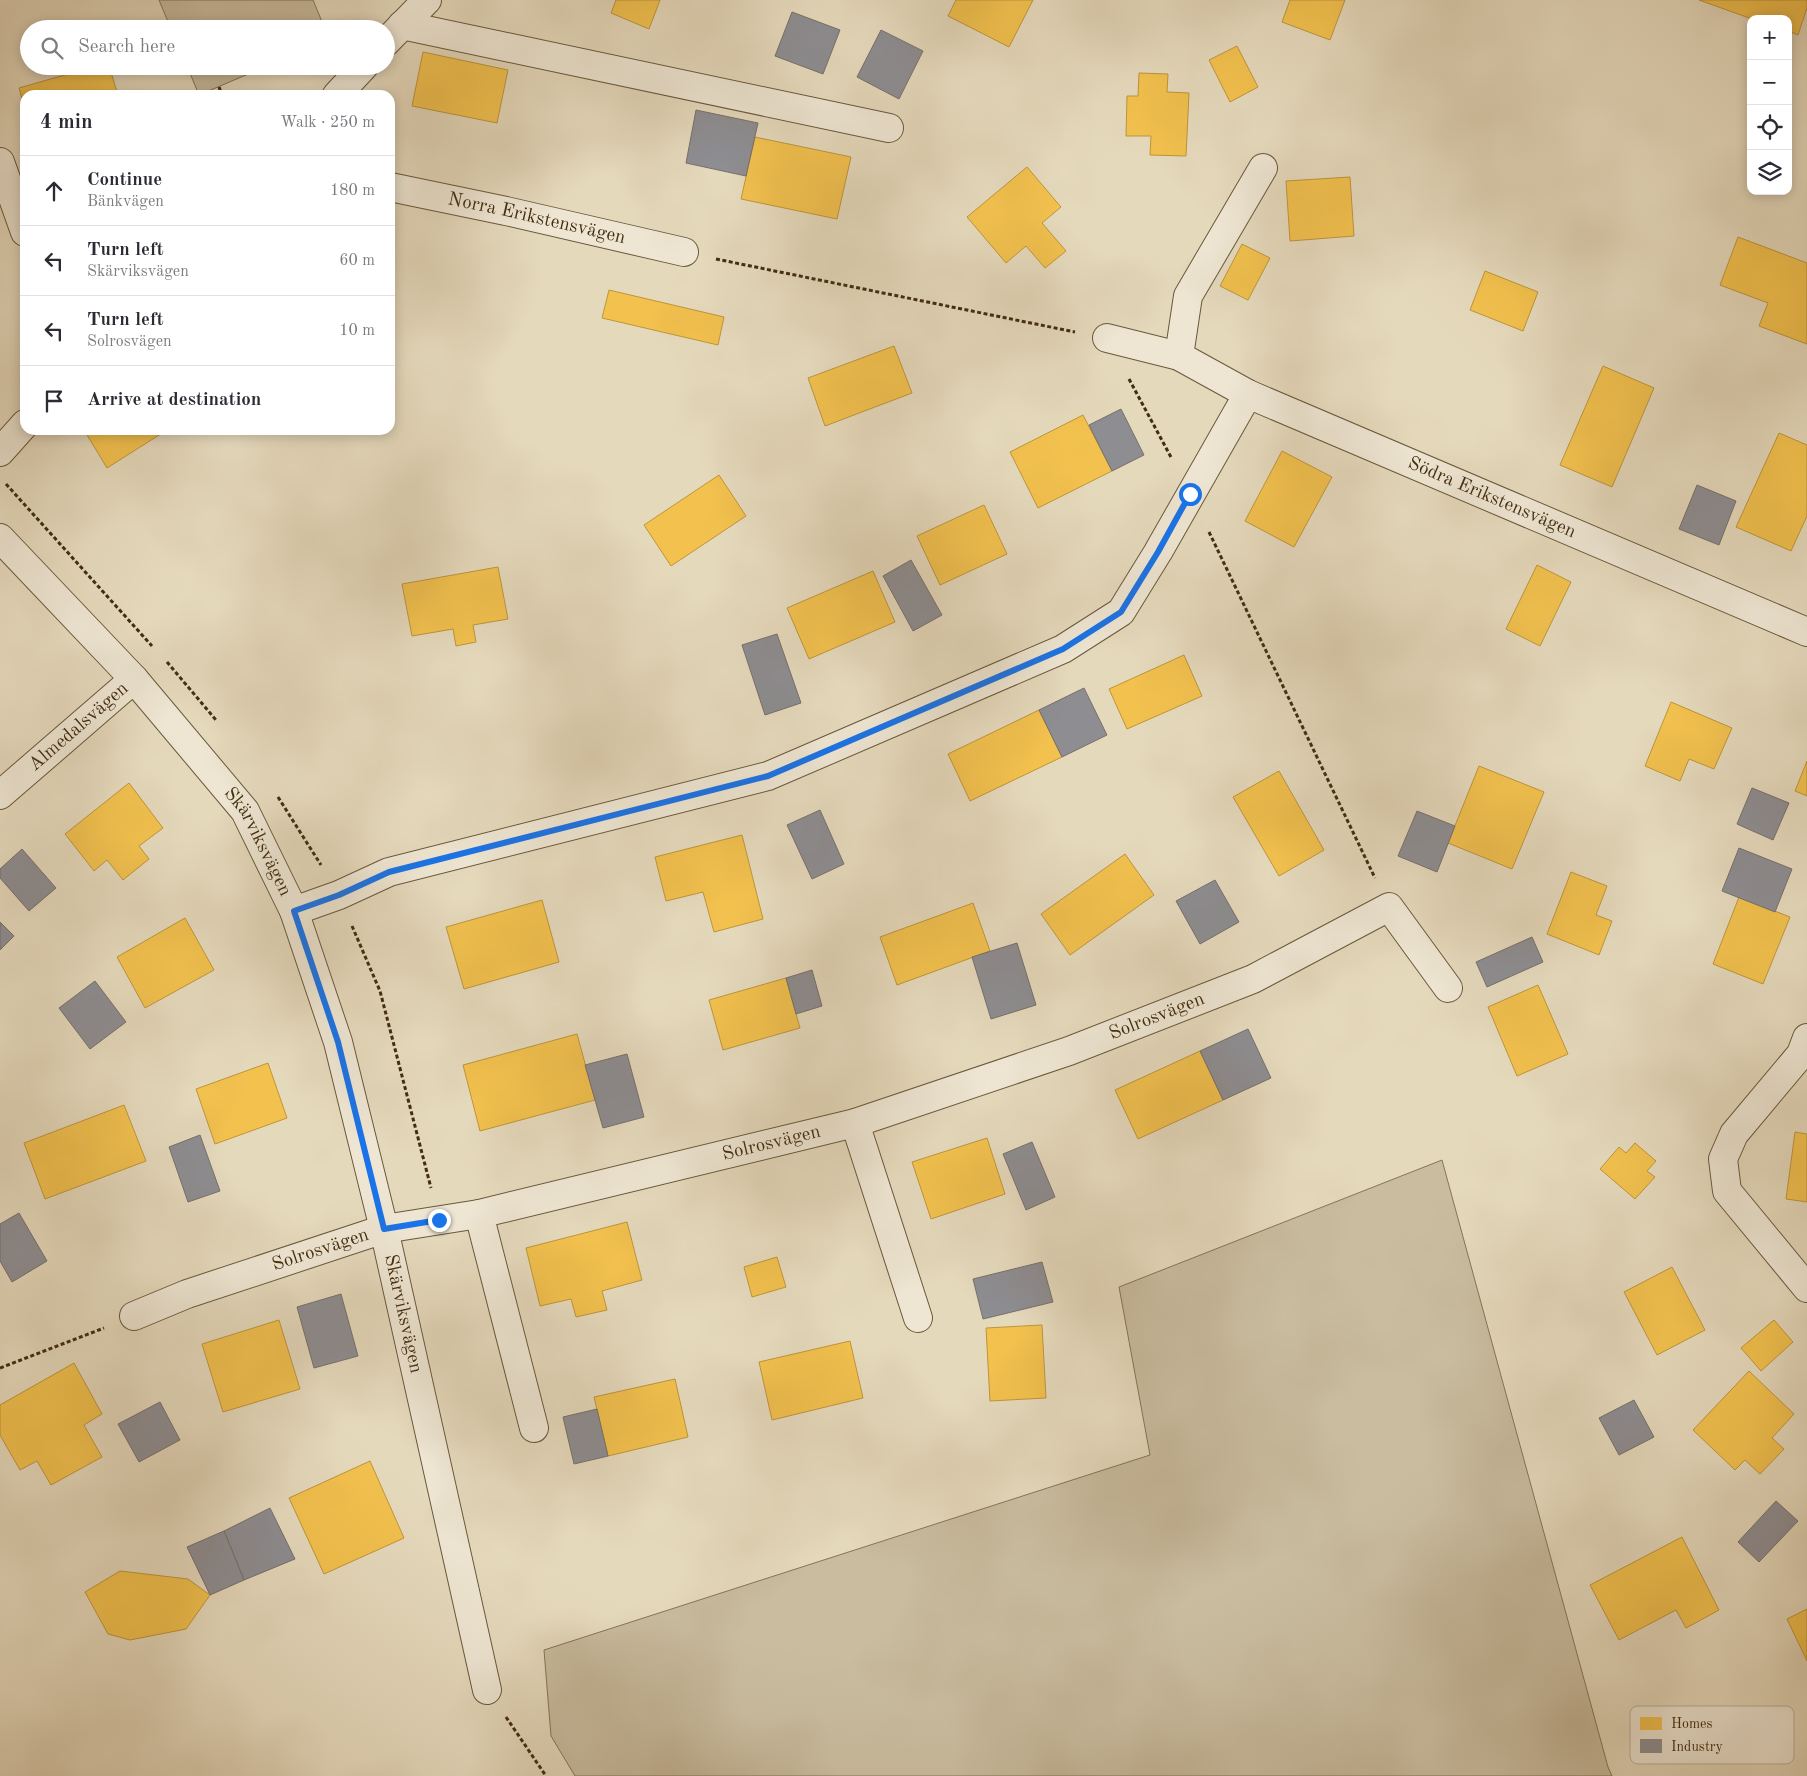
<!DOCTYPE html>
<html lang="en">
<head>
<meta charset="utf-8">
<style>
  body { margin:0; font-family:"Old Standard TT",serif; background:#f2f2f3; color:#2b2b33 }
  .controls { position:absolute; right:15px; top:15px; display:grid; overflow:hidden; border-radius:10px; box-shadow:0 2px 12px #0003 }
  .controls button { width:45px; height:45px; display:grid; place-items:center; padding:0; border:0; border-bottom:1px solid #e1e1e2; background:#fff; color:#2b2b33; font:25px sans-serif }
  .stop { position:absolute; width:15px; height:15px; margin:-11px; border:4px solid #1a73e8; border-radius:50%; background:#fff }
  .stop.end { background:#1a73e8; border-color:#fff; box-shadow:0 1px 5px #0008 }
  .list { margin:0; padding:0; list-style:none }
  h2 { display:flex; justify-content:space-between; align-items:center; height:65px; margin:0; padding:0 20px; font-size:21px }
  h2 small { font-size:16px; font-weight:400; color:#7c7c81 }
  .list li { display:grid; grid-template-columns:32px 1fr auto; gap:15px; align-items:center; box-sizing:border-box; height:70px; padding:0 20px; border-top:1px solid #e1e1e2 }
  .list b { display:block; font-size:19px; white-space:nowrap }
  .list p { margin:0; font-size:16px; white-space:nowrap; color:#7c7c81 }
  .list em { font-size:16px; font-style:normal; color:#7c7c81 }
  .icon { flex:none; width:28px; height:28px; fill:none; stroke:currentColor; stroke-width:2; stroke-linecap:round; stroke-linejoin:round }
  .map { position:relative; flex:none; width:1807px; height:1776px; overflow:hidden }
  .search { position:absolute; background:#fff; box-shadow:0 2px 12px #0003; left:20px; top:20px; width:375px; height:55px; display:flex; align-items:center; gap:12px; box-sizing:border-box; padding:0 18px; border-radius:28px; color:#7c7c81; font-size:19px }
  .panel { position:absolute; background:#fff; box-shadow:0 2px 12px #0003; left:20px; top:90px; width:375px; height:345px; border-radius:15px }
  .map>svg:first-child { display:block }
  .green { fill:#c9bc9f; stroke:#857458 }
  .homes { fill:#f2c14e; stroke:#bd953b }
  .industry { fill:#8d8d92; stroke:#76706b }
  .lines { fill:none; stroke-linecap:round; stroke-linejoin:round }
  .minor-casing { stroke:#6a583b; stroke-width:30 }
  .path { stroke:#412d10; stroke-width:3; stroke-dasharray:4 2.5; stroke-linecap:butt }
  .minor { stroke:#eee6d3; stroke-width:28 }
  .route { stroke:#1a73e8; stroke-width:6 }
  .labels { text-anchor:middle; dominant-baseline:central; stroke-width:5; stroke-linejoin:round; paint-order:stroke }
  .street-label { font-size:19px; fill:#412d10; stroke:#eee6d3 }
  .key { fill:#eee6d3; stroke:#baae98; stroke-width:1 }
  .key-label { font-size:14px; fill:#412d10 }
</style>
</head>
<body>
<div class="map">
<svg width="1807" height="1776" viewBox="0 0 1807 1776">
  <rect width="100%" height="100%" fill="#e5d9bc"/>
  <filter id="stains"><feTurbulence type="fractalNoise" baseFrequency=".004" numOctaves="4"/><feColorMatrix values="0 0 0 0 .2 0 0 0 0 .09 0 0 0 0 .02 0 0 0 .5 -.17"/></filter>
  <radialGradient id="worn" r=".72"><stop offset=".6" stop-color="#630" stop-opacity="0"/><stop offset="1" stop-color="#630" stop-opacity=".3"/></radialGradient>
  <g class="green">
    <polygon points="159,0 313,0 325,29 171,29"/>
    <polygon points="187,66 267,66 199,95"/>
    <polygon points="1442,1160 1608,1767 1612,1776 575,1776 551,1736 544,1650 1150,1455 1119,1287"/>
  </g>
  <g class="homes">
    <polygon points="616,0 660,0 649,29 611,13"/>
    <polygon points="956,0 1033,0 1009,47 948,16"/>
    <polygon points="1290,0 1345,0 1330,40 1282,22"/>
    <polygon points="1699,0 1807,0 1807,8 1798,35 1788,31 1788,19 1752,19"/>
    <polygon points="1237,46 1258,87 1230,102 1209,60"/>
    <polygon points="423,52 508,70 497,123 412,106"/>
    <polygon points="96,66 109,66 118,95 25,95 25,110 19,88"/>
    <polygon points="1139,73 1168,74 1167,92 1189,93 1186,156 1150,155 1151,136 1126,136 1127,96 1138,96"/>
    <polygon points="755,137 851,157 837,219 741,199"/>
    <polygon points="1027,167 1061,207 1042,223 1066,251 1045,268 1026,246 1006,263 967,217"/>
    <polygon points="1350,177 1354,236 1290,241 1286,181"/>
    <polygon points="1738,237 1807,263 1807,344 1759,326 1768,303 1720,285"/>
    <polygon points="1242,244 1270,258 1248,300 1220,286"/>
    <polygon points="1485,271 1538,292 1523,331 1470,310"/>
    <polygon points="609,290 724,317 718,345 602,318"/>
    <polygon points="894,346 912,393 825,426 808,378"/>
    <polygon points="1603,366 1654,388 1612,487 1560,465"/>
    <polygon points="1083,415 1112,471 1038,508 1010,452"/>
    <polygon points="84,430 167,430 107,468"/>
    <polygon points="1779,433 1807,445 1807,516 1791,551 1736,527"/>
    <polygon points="1282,451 1332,477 1294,547 1245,521"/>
    <polygon points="719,475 746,516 671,566 644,525"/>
    <polygon points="984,505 1007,554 940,585 917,536"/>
    <polygon points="1537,565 1571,582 1540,646 1506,629"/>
    <polygon points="498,567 508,619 473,625 476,642 456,646 453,629 412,636 402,584"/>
    <polygon points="873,571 895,622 809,659 787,608"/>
    <polygon points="1184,655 1202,696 1127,729 1109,689"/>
    <polygon points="1671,702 1732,728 1714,769 1689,759 1680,781 1645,766"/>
    <polygon points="1039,710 1062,757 970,801 948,754"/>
    <polygon points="1807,761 1807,796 1795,791"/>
    <polygon points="1479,766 1544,792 1512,869 1448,843"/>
    <polygon points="1279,771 1324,850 1279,876 1233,797"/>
    <polygon points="129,783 163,828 139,846 149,859 123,880 107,860 94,871 65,834"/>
    <polygon points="742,835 763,919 714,932 703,892 666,901 655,857"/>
    <polygon points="1125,854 1154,895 1070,955 1041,914"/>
    <polygon points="1571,872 1607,886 1596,915 1612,921 1599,955 1547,934"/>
    <polygon points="1739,897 1790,917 1763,984 1713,964"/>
    <polygon points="542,900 559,962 464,989 446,927"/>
    <polygon points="973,903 990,951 897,985 880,937"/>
    <polygon points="185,918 214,970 145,1008 117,957"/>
    <polygon points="786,978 800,1028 723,1050 709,1000"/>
    <polygon points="1538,985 1568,1054 1517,1076 1488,1007"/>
    <polygon points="577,1034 595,1100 480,1131 463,1065"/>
    <polygon points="1200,1051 1223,1100 1138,1139 1115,1090"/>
    <polygon points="268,1063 287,1118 215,1144 196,1089"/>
    <polygon points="124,1105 146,1161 45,1199 24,1143"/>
    <polygon points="1795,1132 1807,1134 1807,1202 1786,1199"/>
    <polygon points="987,1138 1005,1194 931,1219 912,1162"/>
    <polygon points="1635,1143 1656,1161 1647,1171 1655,1177 1635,1199 1600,1169 1619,1147 1626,1153"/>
    <polygon points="627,1222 642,1280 602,1291 607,1310 576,1317 571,1299 540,1306 526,1248"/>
    <polygon points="777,1257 786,1287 752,1297 744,1267"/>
    <polygon points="1672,1267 1705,1330 1657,1355 1624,1292"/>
    <polygon points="279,1320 300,1389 223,1412 202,1344"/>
    <polygon points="1774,1320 1793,1342 1761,1371 1741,1348"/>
    <polygon points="1042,1325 1046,1398 990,1401 986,1328"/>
    <polygon points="850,1341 863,1398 772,1420 759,1362"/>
    <polygon points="74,1363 102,1414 84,1425 102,1457 51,1485 37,1461 20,1470 0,1435 0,1405"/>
    <polygon points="1749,1371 1794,1414 1772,1438 1784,1449 1760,1474 1745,1460 1735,1470 1693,1430"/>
    <polygon points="675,1379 688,1437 608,1456 594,1397"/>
    <polygon points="370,1461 404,1538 324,1574 289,1498"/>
    <polygon points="1682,1537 1719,1610 1686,1628 1676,1610 1619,1640 1590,1585"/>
    <polygon points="120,1571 188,1579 210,1595 186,1629 130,1640 108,1634 85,1592"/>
    <polygon points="1807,1609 1807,1661 1787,1619"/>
  </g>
  <g class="industry">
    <polygon points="792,12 840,30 823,74 775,56"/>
    <polygon points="881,30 923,51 899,99 857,77"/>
    <polygon points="696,110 758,123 746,176 686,163"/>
    <polygon points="1121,409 1144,455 1112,471 1089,425"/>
    <polygon points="1697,485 1736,501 1719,545 1679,529"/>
    <polygon points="911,560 942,615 913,631 883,576"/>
    <polygon points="777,634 801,703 765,715 742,645"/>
    <polygon points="1084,688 1107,735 1062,757 1039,710"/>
    <polygon points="1752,788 1789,803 1773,840 1737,824"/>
    <polygon points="820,810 844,864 812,879 787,825"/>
    <polygon points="1417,811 1455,826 1437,872 1398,856"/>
    <polygon points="1739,848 1792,869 1775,912 1722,891"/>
    <polygon points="22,849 56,888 29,911 0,878 0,869"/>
    <polygon points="1215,880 1239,922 1200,944 1176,901"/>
    <polygon points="0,922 14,936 0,950"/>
    <polygon points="1532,937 1543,962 1487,987 1476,962"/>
    <polygon points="1017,943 1036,1005 991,1019 972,957"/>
    <polygon points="812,970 822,1006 796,1014 786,978"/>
    <polygon points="95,981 126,1022 90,1049 59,1008"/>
    <polygon points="1248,1029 1271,1078 1223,1100 1200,1051"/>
    <polygon points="627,1054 644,1117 603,1128 585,1065"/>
    <polygon points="200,1135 220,1191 188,1202 169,1147"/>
    <polygon points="1032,1142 1055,1197 1026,1210 1003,1154"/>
    <polygon points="19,1213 47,1261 12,1282 0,1261 0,1224"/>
    <polygon points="1042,1262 1053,1302 983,1319 973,1279"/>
    <polygon points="341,1294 358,1356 314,1368 297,1307"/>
    <polygon points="1634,1400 1654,1437 1619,1455 1599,1418"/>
    <polygon points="160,1402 180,1440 139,1462 118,1424"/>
    <polygon points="597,1409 608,1456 574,1464 563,1417"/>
    <polygon points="1776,1501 1798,1521 1759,1562 1738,1542"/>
    <polygon points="270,1508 295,1559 244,1580 224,1531"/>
    <polygon points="224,1531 244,1580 210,1595 187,1547"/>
  </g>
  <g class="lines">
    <defs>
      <g id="minor">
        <polyline points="402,25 889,128"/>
        <polyline points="386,42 427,0"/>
        <polyline points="337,95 364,66"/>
        <polyline points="0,162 25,232"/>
        <path id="s1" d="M390,187L506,211L684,252"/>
        <path id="s2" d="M1107,338L1179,356L1248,394L1807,632"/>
        <polyline points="1179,356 1188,296 1263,168"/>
        <polyline points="0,452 25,424"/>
        <path id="s3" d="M0,538L134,679L245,811L294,911L338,1042L384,1229L487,1690"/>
        <path id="s4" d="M0,795L134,679"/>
        <polyline points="294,911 339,895 389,872 768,776 1063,649 1121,612 1158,552 1248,394"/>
        <polyline points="1807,1038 1801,1054 1734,1134 1723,1159 1727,1191 1807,1288"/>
        <polyline points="855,1123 918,1318"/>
        <polyline points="479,1214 534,1428"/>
        <path id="s5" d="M134,1316L187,1294L384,1229L479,1214L855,1123L1069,1051L1253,979L1389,907L1448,988"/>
      </g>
    </defs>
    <use href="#minor" class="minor-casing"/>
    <g class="path">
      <polyline points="219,87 222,95"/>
      <polyline points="716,259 1075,332"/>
      <polyline points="1129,379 1172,459"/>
      <polyline points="6,484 152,646"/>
      <polyline points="1209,532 1375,878"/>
      <polyline points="167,662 216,720"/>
      <polyline points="278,797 321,865"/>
      <polyline points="352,926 380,991 431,1188"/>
      <polyline points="0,1368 104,1328"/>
      <polyline points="506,1717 546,1776"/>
    </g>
    <use href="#minor" class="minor"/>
  </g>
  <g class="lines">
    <polyline class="route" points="439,1220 384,1229 338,1042 294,911 339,895 389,872 768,776 1063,649 1121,612 1158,552 1190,494"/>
  </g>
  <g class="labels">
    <g class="street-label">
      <text stroke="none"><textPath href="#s1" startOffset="150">Norra Erikstensvägen</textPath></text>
      <text stroke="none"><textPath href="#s2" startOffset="418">Södra Erikstensvägen</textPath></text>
      <text stroke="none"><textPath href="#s4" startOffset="104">Almedalsvägen</textPath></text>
      <text stroke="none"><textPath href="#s3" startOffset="400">Skärviksvägen</textPath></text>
      <text stroke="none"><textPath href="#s5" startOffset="1068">Solrosvägen</textPath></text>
      <text stroke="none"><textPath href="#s5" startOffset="662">Solrosvägen</textPath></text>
      <text stroke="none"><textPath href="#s5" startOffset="198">Solrosvägen</textPath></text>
      <text stroke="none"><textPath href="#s3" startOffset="896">Skärviksvägen</textPath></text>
    </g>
  </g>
  <rect x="1630" y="1706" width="164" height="58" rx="8" class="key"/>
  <rect x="1640" y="1717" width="22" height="13" fill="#f2c14e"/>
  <rect x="1640" y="1739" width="22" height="14" fill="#8d8d92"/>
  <g class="key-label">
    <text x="1671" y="1728">Homes</text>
    <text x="1671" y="1751">Industry</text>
  </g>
  <rect width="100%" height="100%" filter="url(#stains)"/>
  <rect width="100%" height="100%" fill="url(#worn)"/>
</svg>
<div class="controls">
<button>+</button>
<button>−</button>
<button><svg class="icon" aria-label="locate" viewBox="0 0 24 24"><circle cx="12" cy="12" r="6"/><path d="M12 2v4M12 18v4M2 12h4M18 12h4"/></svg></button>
<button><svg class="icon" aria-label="layers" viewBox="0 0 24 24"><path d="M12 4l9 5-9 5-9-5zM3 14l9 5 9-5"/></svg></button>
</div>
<div class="stop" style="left:1190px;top:494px"></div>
<div class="stop end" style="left:439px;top:1220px"></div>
<div class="search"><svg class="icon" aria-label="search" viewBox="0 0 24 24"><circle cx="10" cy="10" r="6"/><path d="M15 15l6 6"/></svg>Search here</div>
<section class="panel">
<h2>4 min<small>Walk · 250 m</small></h2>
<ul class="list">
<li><svg class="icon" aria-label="ahead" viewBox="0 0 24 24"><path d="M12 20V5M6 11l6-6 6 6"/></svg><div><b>Continue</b><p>Bänkvägen</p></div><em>180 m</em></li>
<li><svg class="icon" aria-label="left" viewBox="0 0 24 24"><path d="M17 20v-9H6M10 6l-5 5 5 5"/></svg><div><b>Turn left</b><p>Skärviksvägen</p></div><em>60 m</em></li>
<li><svg class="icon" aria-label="left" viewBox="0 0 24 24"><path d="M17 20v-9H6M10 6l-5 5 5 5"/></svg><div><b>Turn left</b><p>Solrosvägen</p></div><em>10 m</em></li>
<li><svg class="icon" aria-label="arrive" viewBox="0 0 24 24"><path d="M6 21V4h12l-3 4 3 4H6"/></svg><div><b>Arrive at destination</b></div></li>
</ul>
</section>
</div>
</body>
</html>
